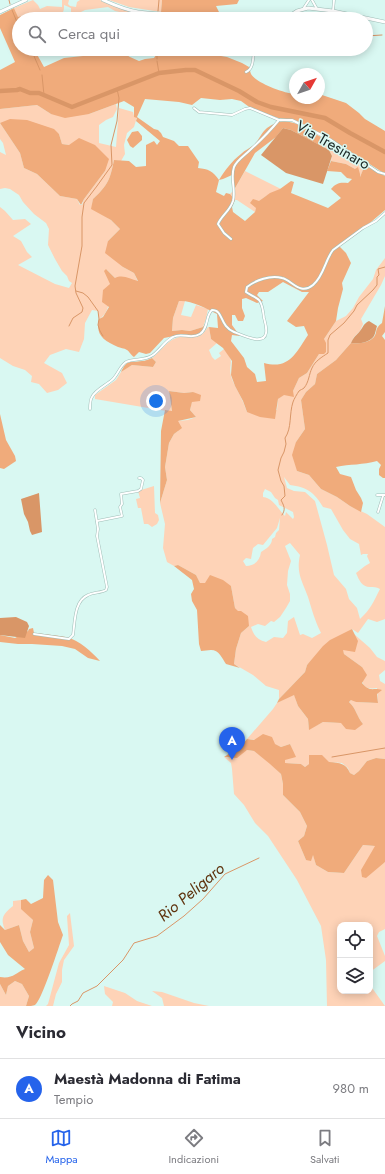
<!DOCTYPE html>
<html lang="it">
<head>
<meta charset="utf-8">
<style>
  body { margin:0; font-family:Jost,sans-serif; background:#f7f7f7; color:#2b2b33 }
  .controls { position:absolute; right:12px; bottom:12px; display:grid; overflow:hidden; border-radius:8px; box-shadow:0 2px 10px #0003 }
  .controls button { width:36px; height:36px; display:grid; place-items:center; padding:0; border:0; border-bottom:1px solid #e1e1e2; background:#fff; color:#2b2b33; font:20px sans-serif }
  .compass { position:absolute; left:289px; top:68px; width:36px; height:36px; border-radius:50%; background:#fff; box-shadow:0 2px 10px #0003; rotate:50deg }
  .you { position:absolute; left:156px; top:401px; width:14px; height:14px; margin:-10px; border:3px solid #fff; border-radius:50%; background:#1a73e8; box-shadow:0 0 0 6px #1a73e833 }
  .badge { display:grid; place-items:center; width:26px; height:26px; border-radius:50%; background:#2563eb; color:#fff; font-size:13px; font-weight:700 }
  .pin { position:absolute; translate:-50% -33px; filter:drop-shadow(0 1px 2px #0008) }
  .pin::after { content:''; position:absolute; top:21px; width:14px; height:12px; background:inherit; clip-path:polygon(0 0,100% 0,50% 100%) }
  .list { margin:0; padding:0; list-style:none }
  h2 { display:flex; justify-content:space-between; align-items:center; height:52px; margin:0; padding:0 16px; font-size:17px }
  h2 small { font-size:13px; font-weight:400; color:#7c7c81 }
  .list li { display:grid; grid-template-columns:26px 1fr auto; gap:12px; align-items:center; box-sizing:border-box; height:60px; padding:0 16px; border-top:1px solid #e1e1e2 }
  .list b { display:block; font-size:15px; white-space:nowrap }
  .list p { margin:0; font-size:13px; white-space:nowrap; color:#7c7c81 }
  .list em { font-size:13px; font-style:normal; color:#7c7c81 }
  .icon { flex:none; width:22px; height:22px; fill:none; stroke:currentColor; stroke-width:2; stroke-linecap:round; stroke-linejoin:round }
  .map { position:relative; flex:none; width:385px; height:1006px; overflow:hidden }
  .search { position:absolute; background:#fff; box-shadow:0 2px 10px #0003; left:12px; right:12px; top:12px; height:44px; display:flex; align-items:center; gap:10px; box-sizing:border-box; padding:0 14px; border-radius:22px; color:#7c7c81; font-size:15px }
  .sheet { height:112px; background:#fff }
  nav { display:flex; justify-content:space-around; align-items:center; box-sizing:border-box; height:56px; border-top:1px solid #e1e1e2; background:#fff; font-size:11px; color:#7c7c81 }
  nav a { display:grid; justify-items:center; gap:2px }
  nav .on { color:#2563eb }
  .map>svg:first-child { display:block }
  .green { fill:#fed3b7; fill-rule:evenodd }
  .forest { fill:#f0ab7b; fill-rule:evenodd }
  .water { fill:#d99667 }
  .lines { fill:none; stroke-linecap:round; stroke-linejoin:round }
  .stream { stroke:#d99667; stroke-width:1 }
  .river { stroke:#d99667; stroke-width:4.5 }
  .street-casing { stroke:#a0beb8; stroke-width:3 }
  .secondary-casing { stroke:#a0beb8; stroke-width:4 }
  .street { stroke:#fff; stroke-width:2 }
  .secondary { stroke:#fff; stroke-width:3 }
  .labels { text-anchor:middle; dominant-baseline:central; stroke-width:3; stroke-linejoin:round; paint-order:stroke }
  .street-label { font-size:15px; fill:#192422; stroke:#d9f8f2 }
  .water-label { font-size:16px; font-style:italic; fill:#5f330e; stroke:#d9f8f2 }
</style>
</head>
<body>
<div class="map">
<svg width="385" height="1006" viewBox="0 0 385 1006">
  <rect width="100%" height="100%" fill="#d9f8f2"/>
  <g class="green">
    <path d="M33,0L38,5L40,9L47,6L62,7V0H69L68,4L70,6L76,7L77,2L80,0H100L117,7L146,14L160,16L147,18L115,11L108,7L85,10L79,13L73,15L71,12V8L64,5C64,8 64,10 63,12C61,18 40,19 34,19V15L18,18L14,8Z"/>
    <polygon points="109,0 162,0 161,12 129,7"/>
    <path d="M116,104L117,109L113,117L106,120L99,125V143L116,147L119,108L133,112L134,116L137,117L134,127L127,133L124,145L125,154L121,161L114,160C110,180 108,185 93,199L92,208L111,220L120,229L108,241L123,267L134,273L138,282L115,278L106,269C108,274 110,279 110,284C111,295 110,313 99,319L98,311L92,310L85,323L84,339L79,352L66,349L50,355L44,363L62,373L67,383L58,390L47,393L39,384L31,382L32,376L25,370L13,366L0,358V207L5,211L13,220L25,219L31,224L13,236L21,241L27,252L32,257L18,265L55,284L69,288L72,283L69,281L67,276L62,271L55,259L48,245L49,229L46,223L34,214L23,202L19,195L10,189L5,188L0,189V152L6,155L3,143L0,139V123L20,153L24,168L37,174L60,196L77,199L80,205H82L84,199L105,171L69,145L62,144L59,134L0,123V109L37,105L51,114H89Z"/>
    <polygon points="321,137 365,165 358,182 355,169 346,164 331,161 332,156 329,150 319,145"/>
    <path d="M245,171L281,189C267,196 261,195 255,212L237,200H235L230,194L234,190Z"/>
    <path d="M385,258V276L381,285L361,319L363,324L360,331L354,337L351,343L344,351L336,360L317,374L315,384L306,392L301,400L305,429L296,442L297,471L309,475L321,489L337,497L350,506L367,514L385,527V619L377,622L368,619L358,633L352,629L315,657L307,665L305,672L279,699V690L266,686L253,675L234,664L236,649L241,633L249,626L235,608L231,586L200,583L196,575L178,565L174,566L167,562L163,548L165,524L160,503L167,480L165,467L169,443L174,434L178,431V421L188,420L196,417L190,410L192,401H200L193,392L184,393L169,391L172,412L95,399V395L116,380L121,372L125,369L132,365L153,367L156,362L152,358C160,352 167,341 176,338C190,333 197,344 208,327H209L211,339L217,343L209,350L212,357L215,360L221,356L219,353L224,349C236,363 228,362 231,376C233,384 239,392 242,400C244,403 245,408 247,412L277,410L278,399L284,394L293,391L299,378L307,373L319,354L324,339L336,321L346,316L353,308L359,297L373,279L376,270ZM284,477L290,485C307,487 314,492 323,507L331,509L343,530L350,539L359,544L361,555L363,554H368L367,556L370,563L365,566L356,573C359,580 362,587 370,587C374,587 376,587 380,589C374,601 370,610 360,619L357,608L349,599L346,589L334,575L327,545L315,501L305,492L294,491L287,488ZM265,489L271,492L275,498L278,500L279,505L293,512L294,517L293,519L286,512L285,516C278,509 273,498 263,497V493ZM280,518L279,530L276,533L275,537L272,539C272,545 266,549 261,552C260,560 255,566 246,566L243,561L246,558L251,559L253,548L258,544L263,545L277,528ZM290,543L300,555C296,573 302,581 308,597C312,610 315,621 321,633L312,638L303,634L300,635L294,617L288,621L287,633L283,638L274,637L266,642C257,640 253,634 251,627L258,624L265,626L271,621L274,622L280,617L286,608L290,601V594L287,585L288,571L291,561L285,546Z"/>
    <polygon points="179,301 185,301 181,315 191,317 196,305 208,309 206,319 203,327 190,331 182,330 172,331 173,318"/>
    <polygon points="154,486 155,513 158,515 159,520 157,524 152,527 148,524 144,524 141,508 138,508 136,499 140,498 138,491"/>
    <path d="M354,634L370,648L377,657L385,661V670L379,675L380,681L385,684V759L376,758L367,761L359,771L354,775L350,773L348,768L342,763L329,762L309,764L305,767L301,764L285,763L284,760L293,752L290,744L281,747C271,742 258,740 247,739L273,709L277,703L294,694L298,706L308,719L309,729L323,722L363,724C357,717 356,708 349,702L352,699L356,702L378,703L377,688C360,691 362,680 362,667L344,654L342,649L357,641Z"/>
    <polygon points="247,750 254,751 270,763 281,774 283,784 283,795 300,812 307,826 304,836 298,841 306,860 313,854 316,865 328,872 344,873 363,845 375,846 383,863 385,862 385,929 379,932 377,936 385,956 385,961 370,972 370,925 340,925 340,991 370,991 370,985 385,1006 327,1006 326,960 321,926 297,880 268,836 255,823 244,805 234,794 232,769 231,763 224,757 229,758"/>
    <path d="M21,900L22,909L33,920L30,932L34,948L29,952L23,941L19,925L5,930C0,918 3,914 13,906V901Z"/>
    <polygon points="70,913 74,946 64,960 62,970 62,982 56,994 53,1006 46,1006 48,1004 59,963 69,945 67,916"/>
    <polygon points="15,981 22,984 29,996 26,1006 0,1006 0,984 6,995 8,986"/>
    <polygon points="104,986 125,993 137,1001 152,1006 112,1006 113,1002 105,994"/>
    <polygon points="152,991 162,992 194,1003 209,1006 164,1006 162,998"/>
  </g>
  <g class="forest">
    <polygon points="162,0 239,0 237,4 216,6 222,18 201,14 161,12"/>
    <path d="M14,8L18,17L29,14L34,15V19H19V49H34L44,67L64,58L83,56L104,51H120L130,57L139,61L145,59L154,58L157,53V49H179L227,57L242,63L249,67C250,69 250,72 251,74C256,83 284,93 294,94L295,98H300L305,101H313L316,98H319V94L346,103L359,113L365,119L385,131V173L382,172L332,140L295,120L278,118L252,109L241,101L232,99L220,100L201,98L192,105L179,102L145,99L137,117L154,129L158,130L161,133L163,137L174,141L179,146H188L199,162L198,168C208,169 213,171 219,180C225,170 232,161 241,154C245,150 250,148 254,145C259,140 261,133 267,128C287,113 303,127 321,137L319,145L291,130L283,128L276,137L255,153L234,190L232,175L223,179L219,180L216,192L224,196L226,193L230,194L235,200L232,207L233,212L245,221L255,212L256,208L250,203L253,199L259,201L270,193L280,189L291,181L294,182L291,193L328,208L341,198L331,189C336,183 340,182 348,183L352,179L347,178L341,172L327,171L331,161L346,164L355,169L358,167L360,174V177L365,165L385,176V210L371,222L338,245L346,253L351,263L342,283L343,289L338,308L336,321L324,339L326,343V352L324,354H319L307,373L299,378L293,391L294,397L284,395L278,399L275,419L260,417L247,412L243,401L235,386L231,375L232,361L223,348L211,339L209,327L218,328L217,314C206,308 191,300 179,301L173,318L172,331L182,330L190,331L203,327L205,324L204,330L197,336L179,335L164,338L150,353L146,354L139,352L134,357C131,355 129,351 127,350C124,348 120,348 118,347C104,341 95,335 99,319L103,317L109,307L102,302L103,290L110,284L104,271L106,269L115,278C123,274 130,279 138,281L134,273L123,267L105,253L108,241L120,229L111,220L91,209L93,199C108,185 110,180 114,160L129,161L136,167L146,166V145L154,141L157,145L160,141L136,121L137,118L134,117V107L124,101L89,114L65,118L51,114L37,105L0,109V70L15,62L0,28V15ZM283,282L302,292H309L287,321L296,327L304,326L308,335C296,353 289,370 264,363L266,381L257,382L255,374L247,367L244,358L231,341L232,335L240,336L232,325V315H235L238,321H243L245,316L242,308V299L246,298L257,303L263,301L257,295L259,292H268Z"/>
    <polygon points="10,119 27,120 54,129 59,134 62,144 69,145 79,138 95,145 109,159 105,171 84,199 81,205 77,199 60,196 37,174 24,168 20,153 0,123"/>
    <polygon points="138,131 142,136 142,140 133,148 130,146 127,140 132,132"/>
    <path d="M385,306V332L382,336L385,340V478H383L379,475V469L381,465L377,461C363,465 350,464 336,467L340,474L351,477L356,490L361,498L363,503L361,512L350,506L337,497L321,489L309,475L297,471L292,455L296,442L305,429L301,400L306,392L315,384L317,374L336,360L351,343C358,344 369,343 374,337C378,331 374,329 382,323Z"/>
    <path d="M152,358L156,362L153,367L132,365L121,372C127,359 130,363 142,361C145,361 149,359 152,358Z"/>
    <polygon points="169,391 184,393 193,392 201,395 200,401 192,402 190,410 196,417 178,421 182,428 174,434 169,443 165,467 167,480 160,503 161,431 165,410 172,411"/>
    <polygon points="0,414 6,440 15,456 16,461 4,469 0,468"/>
    <path d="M178,565L196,575L200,583H205L210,575L223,580L231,586L235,608L238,611H241L248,616L249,626L241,633L236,649L234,664L240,668L226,664C222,658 219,650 211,650C207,650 205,651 201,651L199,644L197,610L192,601L191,594L194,589L192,580L174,566Z"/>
    <path d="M33,628L34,633C44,634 56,635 66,637C79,640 92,652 100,661L88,658L75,649L62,646L32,644H18L0,642V635L15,638L28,631L29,629Z"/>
    <path d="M352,629L358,641L355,652L343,650L344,654L362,667L367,675L362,683C370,693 373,687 382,690L377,694L378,703L356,702L351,700L349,702C356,708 357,717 363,724L355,730L346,729L341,723L323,722L309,730L308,719L298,706L294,695L277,703L279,699L305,672L307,665L323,646L330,640Z"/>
    <path d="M263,734L272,737L275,744L281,747L290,744L296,757L285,760V763L301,764L305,767L309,764V755H322L329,762C340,763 346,763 350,773L354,775L359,771L367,761L376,758L385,759V862L366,878L362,877L361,870L375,846L363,845L344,873L328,872L316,865L313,855L311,861L306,860L298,841L304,836L307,826L300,812L283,795V784L281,774L270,764L254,751L247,750L237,758L224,757L242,745L247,739L254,740Z"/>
    <path d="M48,875L53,880L58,922L63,935C59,946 42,1000 35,1005C33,1006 29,1006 26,1006L29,996L22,984L15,981L8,986L6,995L0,984V977C13,979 15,973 25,969L8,955L0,942V925L5,930L19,925L23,941L29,952L34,948L30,932L33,920L21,909V900L26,899L31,904L43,898L44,880Z"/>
  </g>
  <g class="water">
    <polygon points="283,128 291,130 329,150 332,156 323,184 286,173 261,155"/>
    <path d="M369,321L377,326C376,329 375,334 374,336C369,343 359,344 351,343C354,336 356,336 360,331C364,326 363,324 369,321Z"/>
    <polygon points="39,493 42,532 32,535 30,531 28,522 24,514 21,499"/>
    <polygon points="16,617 27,622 29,626 25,638 0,635 0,618"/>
  </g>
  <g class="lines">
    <g class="stream">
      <polyline points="9,0 10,4"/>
      <polyline points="12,10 19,27"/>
      <polyline points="158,11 159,0"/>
      <polyline points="366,36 382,35"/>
      <polyline points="31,49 40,70"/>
      <polyline points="157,49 157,59"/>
      <polyline points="157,61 159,73"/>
      <polyline points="42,75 44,95"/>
      <polyline points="76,291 83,293 88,297 98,311 99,319 98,325 100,331 103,336"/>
      <polyline points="69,326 73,318 82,312 83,308 76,293 75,286 82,246 82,217 84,203 97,186 112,165 111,145 117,121 119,98 117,89"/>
      <path d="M282,515C286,509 284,506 281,500L285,496L284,486L281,481L278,470L281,458L284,452L286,444L285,438C292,428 289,414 293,402C294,399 297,394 299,391C300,390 303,389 304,388C309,382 309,374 312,368C315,361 322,357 328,353V340L330,335L344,323L354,311L357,305L373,290L377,285V277L379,275L378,269L385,267"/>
      <polyline points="332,757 385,748"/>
      <polyline points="70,1006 72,1004 78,1001 83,993 97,986 123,960 134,943 157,936 184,916 203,899 225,874 259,858"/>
    </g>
    <polyline class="river" points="0,91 17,90 20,89 30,93 39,93 72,107 159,73 186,70 195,70 239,91 257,102 271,107 325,118 350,133 385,152"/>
    <defs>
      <g id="street">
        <polyline points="312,0 317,9"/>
        <polyline points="303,9 309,0"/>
        <polyline points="333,11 334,0"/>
        <path d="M246,72C254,69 253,57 254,49"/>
        <polyline points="194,108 199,112 232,115 245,109 250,108 279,120 292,120 331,140 378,172 385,174"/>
        <path d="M231,239L224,233L218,224C221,216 230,211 233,201C236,190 230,178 234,167C237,160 244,156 249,151C260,141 270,131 279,120"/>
        <path d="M90,409C90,405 90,400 92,397C96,389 107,385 113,379C118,374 120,366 126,362C134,358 145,361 153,355C160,350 165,341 173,337C182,332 191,340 200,334C209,328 205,316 212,310C224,310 219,326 234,332C242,335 264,346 266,333C267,328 265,322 264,318C263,312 263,305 259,300C256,297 250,295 246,292L247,287C256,280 270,275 282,278C292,280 300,296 313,285C324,276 325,260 333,250L363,228L376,221L385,213"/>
        <polyline points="377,495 385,495"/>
        <polyline points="378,512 383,496"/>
        <polyline points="97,521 122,516 120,507 122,504 121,494 138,491 141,489 143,480 141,478 139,478"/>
        <path d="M34,634L69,639L73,635C75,622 74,601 88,595C94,592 101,593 106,590L107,587L97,536L98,529L95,510"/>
      </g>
      <g id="secondary">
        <path d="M103,0C114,5 126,10 138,12C165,16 193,13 219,19"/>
        <polyline points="0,12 26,0"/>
        <polyline points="285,19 297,11 308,8 333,11 385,22"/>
      </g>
    </defs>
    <use href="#street" class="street-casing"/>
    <use href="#secondary" class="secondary-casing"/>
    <use href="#street" class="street"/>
    <use href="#secondary" class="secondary"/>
  </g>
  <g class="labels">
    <g class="street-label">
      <text transform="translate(333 145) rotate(30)">Via Tresinaro</text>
    </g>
    <g class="water-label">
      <text transform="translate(191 892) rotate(-40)">Rio Peligaro</text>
    </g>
  </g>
</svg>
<div class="controls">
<button><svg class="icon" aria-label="locate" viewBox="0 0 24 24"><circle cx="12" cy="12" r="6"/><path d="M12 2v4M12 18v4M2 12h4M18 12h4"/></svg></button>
<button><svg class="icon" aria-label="layers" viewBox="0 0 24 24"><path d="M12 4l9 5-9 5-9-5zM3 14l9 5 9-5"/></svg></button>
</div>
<svg class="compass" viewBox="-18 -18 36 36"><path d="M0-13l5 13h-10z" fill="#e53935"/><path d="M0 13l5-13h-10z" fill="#7c7c81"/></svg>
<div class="you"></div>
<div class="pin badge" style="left:232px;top:760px">A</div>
<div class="search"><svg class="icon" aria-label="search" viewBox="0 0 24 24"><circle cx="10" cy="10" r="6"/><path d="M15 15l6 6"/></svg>Cerca qui</div>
</div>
<section class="sheet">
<h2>Vicino<small></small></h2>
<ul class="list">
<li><span class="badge">A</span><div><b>Maestà Madonna di Fatima</b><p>Tempio</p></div><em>980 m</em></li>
</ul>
</section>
<nav>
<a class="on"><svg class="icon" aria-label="map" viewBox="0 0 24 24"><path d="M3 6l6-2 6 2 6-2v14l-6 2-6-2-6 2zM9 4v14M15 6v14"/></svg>Mappa</a>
<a><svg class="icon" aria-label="directions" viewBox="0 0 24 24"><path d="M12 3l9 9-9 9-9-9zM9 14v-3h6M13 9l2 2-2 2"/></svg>Indicazioni</a>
<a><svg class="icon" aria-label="saved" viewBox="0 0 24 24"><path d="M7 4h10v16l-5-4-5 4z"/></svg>Salvati</a>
</nav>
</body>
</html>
